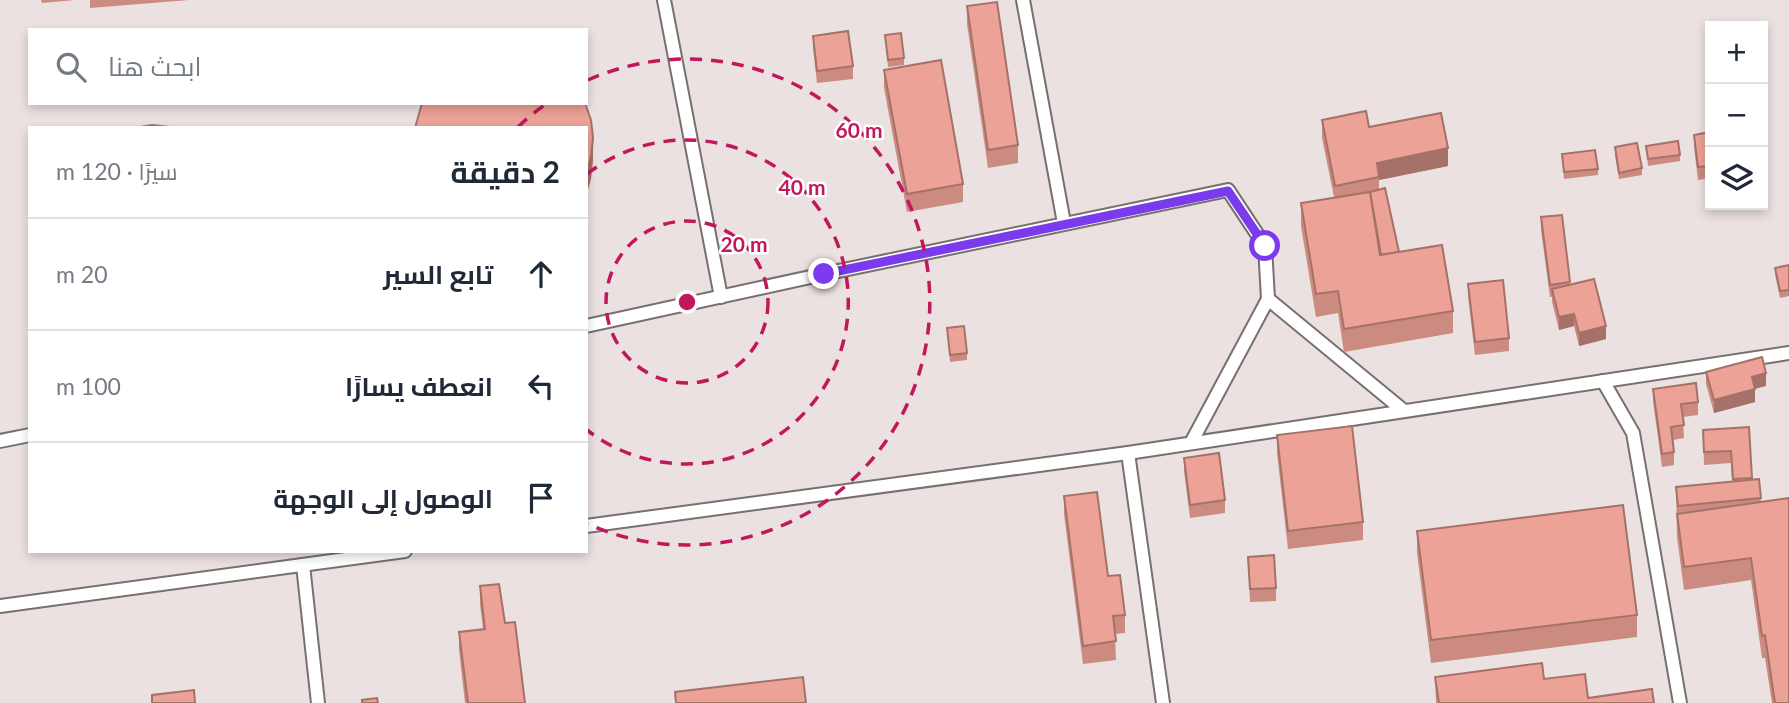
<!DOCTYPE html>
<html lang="ar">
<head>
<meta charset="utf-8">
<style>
  body { margin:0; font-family:Lato,Cairo,sans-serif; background:#f2f2f3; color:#1f2937; direction:rtl }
  .controls { position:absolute; right:21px; top:21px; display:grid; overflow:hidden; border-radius:0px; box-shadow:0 4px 10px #0003 }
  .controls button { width:63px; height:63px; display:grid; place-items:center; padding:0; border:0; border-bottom:2px solid #e0e1e3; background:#fff; color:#1f2937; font:35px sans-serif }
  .stop { position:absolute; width:21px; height:21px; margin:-16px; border:5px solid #7c3aed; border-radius:50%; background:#fff }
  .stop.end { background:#7c3aed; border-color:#fff; box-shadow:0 2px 7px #0008 }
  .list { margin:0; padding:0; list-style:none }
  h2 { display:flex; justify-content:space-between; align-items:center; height:91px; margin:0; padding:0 28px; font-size:30px }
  h2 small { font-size:23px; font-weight:400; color:#747a83 }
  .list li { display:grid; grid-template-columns:46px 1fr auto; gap:21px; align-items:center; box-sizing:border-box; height:112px; padding:0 28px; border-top:2px solid #e0e1e3 }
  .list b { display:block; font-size:26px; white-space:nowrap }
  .list em { font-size:23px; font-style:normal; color:#747a83 }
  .icon { flex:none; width:38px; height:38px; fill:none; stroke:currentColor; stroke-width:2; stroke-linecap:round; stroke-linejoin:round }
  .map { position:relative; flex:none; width:1789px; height:703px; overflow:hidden; direction:ltr }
  .search { position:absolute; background:#fff; box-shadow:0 4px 10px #0003; left:28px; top:28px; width:560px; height:77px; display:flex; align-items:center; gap:18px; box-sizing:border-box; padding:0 24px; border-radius:0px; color:#747a83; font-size:26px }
  .panel { position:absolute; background:#fff; box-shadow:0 4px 10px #0003; left:28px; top:126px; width:560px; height:427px; border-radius:0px; direction:rtl }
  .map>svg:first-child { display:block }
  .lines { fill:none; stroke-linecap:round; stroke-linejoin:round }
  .lane-casing { stroke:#78706f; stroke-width:16 }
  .lane { stroke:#fff; stroke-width:12 }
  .wall { fill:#cb8b81 }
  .shaded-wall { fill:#a57169 }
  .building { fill:#eca296; stroke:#a57169; stroke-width:2 }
  .route { stroke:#7c3aed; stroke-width:9 }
  .ring { fill:none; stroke:#c2185b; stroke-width:3.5; stroke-dasharray:12 9 }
  .centre { fill:#c2185b; stroke:#fff; stroke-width:3.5 }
  .ring-label { font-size:21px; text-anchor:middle; font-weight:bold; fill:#c2185b; stroke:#fff; stroke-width:5; stroke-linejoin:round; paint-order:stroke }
</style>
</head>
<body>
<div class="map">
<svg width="1789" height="703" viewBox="0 0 1789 703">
  <rect width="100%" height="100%" fill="#eae1e0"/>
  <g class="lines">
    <defs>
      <g id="lane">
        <polyline points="664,0 721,297"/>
        <polyline points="1023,0 1064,223"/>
        <polyline points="586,326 824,274 1228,190 1265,246 1268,299"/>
        <polyline points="1603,381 1633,433 1680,703"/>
        <polyline points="0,441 30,435"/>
        <polyline points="1191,443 1268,299 1404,411"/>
        <polyline points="1128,453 1163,703"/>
        <polyline points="586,526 1128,453 1789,353"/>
        <polyline points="303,565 318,703"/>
        <polyline points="0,606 405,551"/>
      </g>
    </defs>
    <use href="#lane" class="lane-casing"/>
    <use href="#lane" class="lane"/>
  </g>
  <g class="wall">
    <polygon points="41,0 75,0 42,3"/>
    <polygon points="90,0 189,0 90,8"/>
    <polygon points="967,6 1018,145 1018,163 988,168 967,24"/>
    <polygon points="885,35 904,58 904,65 888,67"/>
    <polygon points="813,36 853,66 853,79 817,83 813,48"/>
    <polygon points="884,70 963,184 963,202 907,212 884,88"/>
    <polygon points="1322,120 1369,127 1448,166 1379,180 1379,190 1399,252 1453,311 1453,333 1344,352 1338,313 1316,317 1301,226 1301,203 1334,197 1322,138"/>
    <polygon points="1710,132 1710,178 1698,180 1694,147 1694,135"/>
    <polygon points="1646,146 1680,155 1680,161 1648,166"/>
    <polygon points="1615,147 1642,168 1642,175 1619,179 1615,154"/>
    <polygon points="1562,154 1598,169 1598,175 1564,179"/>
    <polygon points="1562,215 1570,285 1606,339 1579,346 1574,326 1559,330 1552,302 1552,297 1550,297 1541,230 1541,217"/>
    <polygon points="1789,265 1789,296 1780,298 1775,274 1775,268"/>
    <polygon points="1468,284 1509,338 1509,351 1475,355 1468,296"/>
    <polygon points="947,328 967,353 967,360 950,362"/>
    <polygon points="1706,372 1766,386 1755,389 1755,402 1714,413 1706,384"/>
    <polygon points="1653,389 1698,402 1698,415 1683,417 1684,438 1673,440 1674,452 1674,465 1662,467 1653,401"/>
    <polygon points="1749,427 1752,480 1759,479 1761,502 1789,703 1772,703 1765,658 1762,658 1751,580 1684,590 1677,537 1676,487 1732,482 1731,463 1704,465 1703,430"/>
    <polygon points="1277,435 1363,522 1363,540 1288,549 1277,453"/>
    <polygon points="1184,458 1225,500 1225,513 1190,518 1184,471"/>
    <polygon points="1064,496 1108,576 1125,615 1125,633 1115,634 1116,660 1083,664 1064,514"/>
    <polygon points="1417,531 1637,615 1637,637 1431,663 1417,553"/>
    <polygon points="1248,557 1276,588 1276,601 1250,602"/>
    <polygon points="480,586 505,623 525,703 465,703 459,650 459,632 483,629 480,604"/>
    <polygon points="1435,677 1544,679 1588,698 1654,703 1436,703"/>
  </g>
  <g class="shaded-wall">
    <polygon points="593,138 593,161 591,179 586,197 586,174"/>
    <polygon points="1448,148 1448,166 1379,180 1377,163"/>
    <polygon points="1574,314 1574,326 1559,330 1559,317"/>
    <polygon points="1606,326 1606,339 1579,346 1579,333"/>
    <polygon points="1766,373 1766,386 1752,389 1752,377"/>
    <polygon points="1755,389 1755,402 1714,413 1714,400"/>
  </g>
  <g class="building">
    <polygon points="997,2 1018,145 988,150 967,6"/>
    <polygon points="848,31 853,66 817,71 813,36"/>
    <polygon points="901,33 904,58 888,60 885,35"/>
    <polygon points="941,60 963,184 907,194 884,70"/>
    <polygon points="422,103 585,103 591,120 593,138 591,157 586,174 586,128 415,128"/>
    <polygon points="1366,111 1369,127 1441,113 1448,148 1377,163 1379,177 1335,186 1322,120"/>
    <polygon points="152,125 169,127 171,128 134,128"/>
    <polygon points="1710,132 1710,166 1698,167 1694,135"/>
    <polygon points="1678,141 1680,155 1648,159 1646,146"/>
    <polygon points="1637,143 1642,168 1619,173 1615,147"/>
    <polygon points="1595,150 1598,169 1564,172 1562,154"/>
    <polygon points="1385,188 1399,252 1381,255 1370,192"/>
    <polygon points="1370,192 1380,255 1442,245 1453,311 1344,329 1338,291 1316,294 1301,203"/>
    <polygon points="1562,215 1570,282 1550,285 1541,217"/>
    <polygon points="1789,265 1789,290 1780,291 1775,268"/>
    <polygon points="1594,279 1606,326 1579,333 1574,314 1559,317 1552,289"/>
    <polygon points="1503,280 1509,338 1475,342 1468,284"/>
    <polygon points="964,326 967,353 950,355 947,328"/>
    <polygon points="1762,357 1766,373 1752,377 1755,389 1714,400 1706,372"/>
    <polygon points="1696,383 1698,402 1681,404 1684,425 1671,427 1674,452 1662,454 1653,389"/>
    <polygon points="1352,426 1363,522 1288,531 1277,435"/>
    <polygon points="1749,427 1752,478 1733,479 1731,451 1704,452 1703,430"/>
    <polygon points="1219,453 1225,500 1190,505 1184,458"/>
    <polygon points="1759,479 1761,498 1678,506 1676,487"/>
    <polygon points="1097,492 1108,576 1120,575 1125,615 1113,616 1116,641 1083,646 1064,496"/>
    <polygon points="1789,498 1789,703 1775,703 1765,635 1762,636 1751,558 1684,567 1677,514"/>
    <polygon points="1623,505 1637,615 1431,640 1417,531"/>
    <polygon points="1274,555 1276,588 1250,589 1248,557"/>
    <polygon points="499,584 505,623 515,622 525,703 468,703 459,632 485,629 480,586"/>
    <polygon points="1542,663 1544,679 1585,674 1588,698 1652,689 1654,703 1439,703 1435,677"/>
    <polygon points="803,677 806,703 676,703 675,692"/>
    <polygon points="194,690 195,703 152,703 152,695"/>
    <polygon points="377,698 378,703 362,703 362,700"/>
  </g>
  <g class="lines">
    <polyline class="route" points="824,274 1228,191 1265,246"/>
  </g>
  <g class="ring">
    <circle cx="687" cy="302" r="81"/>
    <path d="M587 174A162 162 0 1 1 587 430"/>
    <path d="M518 127A243 243 0 0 1 546 104M588 80A243 243 0 1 1 588 524"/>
  </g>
  <circle cx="687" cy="302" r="10" class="centre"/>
  <g class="ring-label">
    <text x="859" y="138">60 m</text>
    <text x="802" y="195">40 m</text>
    <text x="744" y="252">20 m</text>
  </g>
</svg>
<div class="controls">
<button>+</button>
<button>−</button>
<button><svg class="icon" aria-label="layers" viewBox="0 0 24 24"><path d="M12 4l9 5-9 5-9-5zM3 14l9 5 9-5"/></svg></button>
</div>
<div class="stop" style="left:1265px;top:246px"></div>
<div class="stop end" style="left:824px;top:274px"></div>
<div class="search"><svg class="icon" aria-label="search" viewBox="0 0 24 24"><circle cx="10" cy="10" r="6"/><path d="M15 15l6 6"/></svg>ابحث هنا</div>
<section class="panel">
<h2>2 دقيقة<small>سيرًا · 120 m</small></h2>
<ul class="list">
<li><svg class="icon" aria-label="ahead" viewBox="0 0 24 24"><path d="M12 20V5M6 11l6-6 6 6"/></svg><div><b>تابع السير</b></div><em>20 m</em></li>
<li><svg class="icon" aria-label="left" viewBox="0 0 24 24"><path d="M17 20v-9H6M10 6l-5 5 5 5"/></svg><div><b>انعطف يسارًا</b></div><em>100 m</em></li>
<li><svg class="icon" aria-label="arrive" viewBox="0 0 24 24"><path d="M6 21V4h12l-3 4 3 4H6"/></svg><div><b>الوصول إلى الوجهة</b></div></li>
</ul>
</section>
</div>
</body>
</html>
